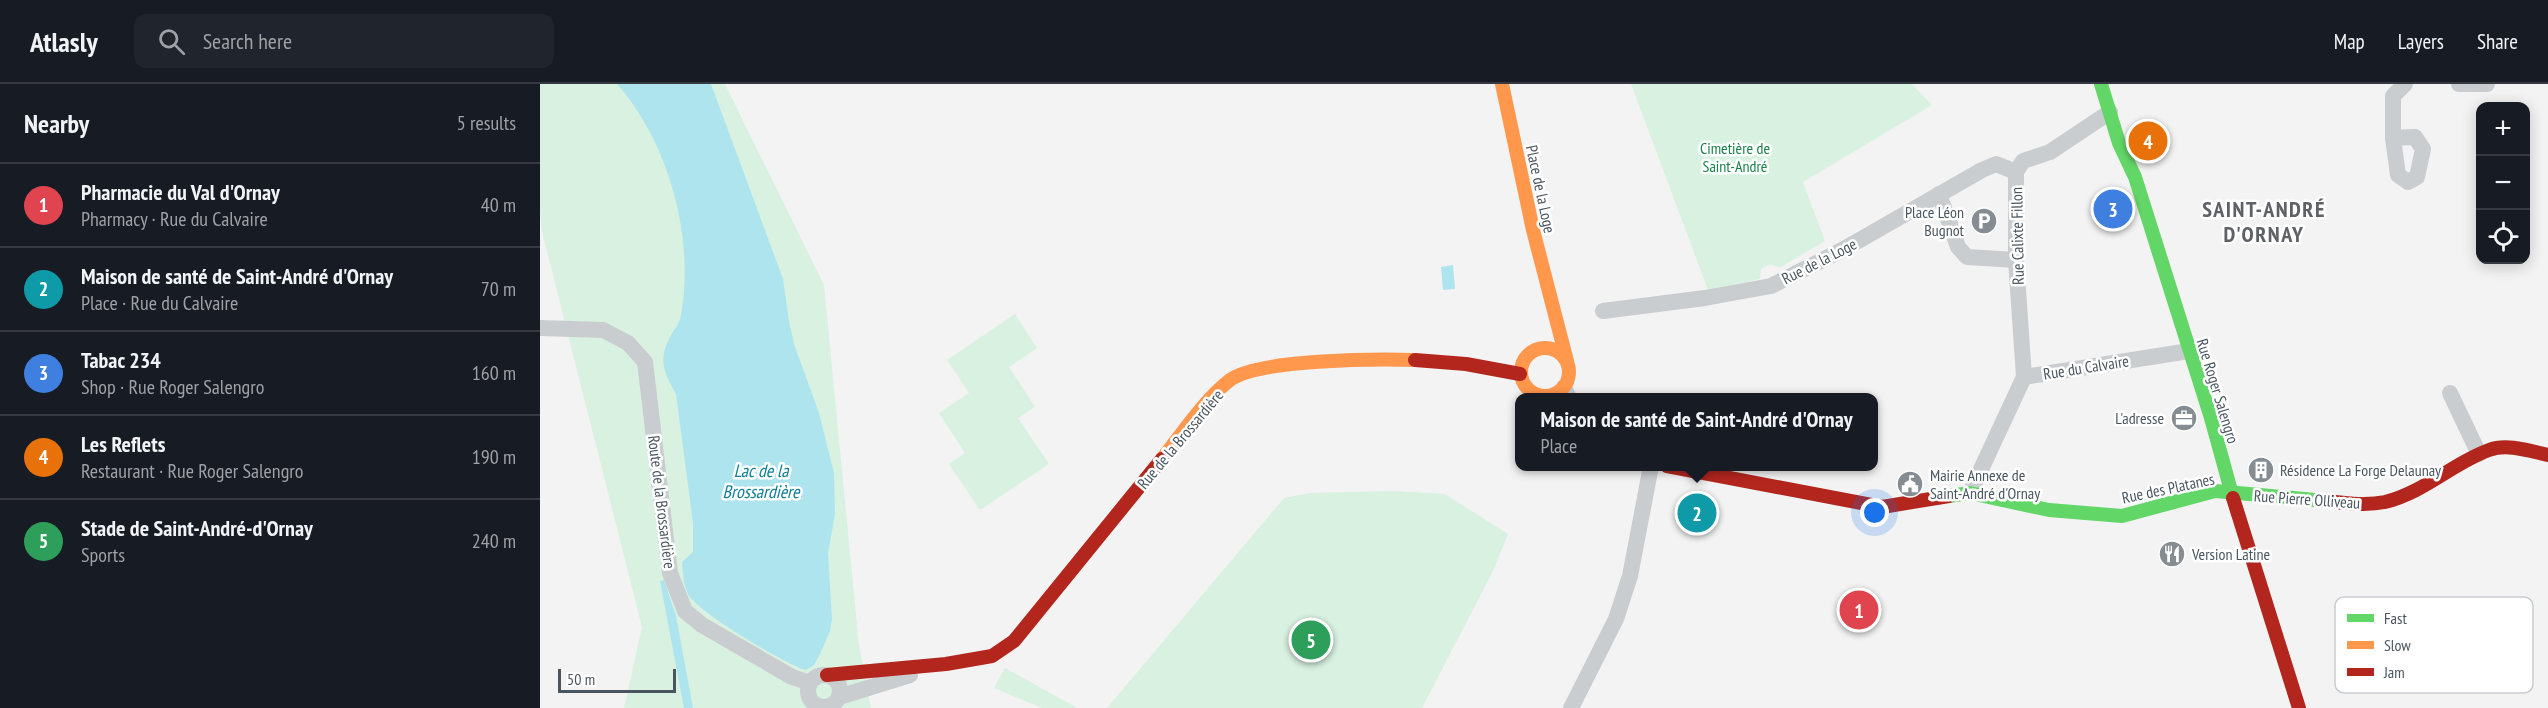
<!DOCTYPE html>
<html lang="en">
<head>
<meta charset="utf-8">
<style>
  body { margin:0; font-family:"PT Sans Narrow",sans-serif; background:#20242c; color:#f1f3f6 }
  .controls { position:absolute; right:18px; top:18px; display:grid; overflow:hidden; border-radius:12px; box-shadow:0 3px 15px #0003 }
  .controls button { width:54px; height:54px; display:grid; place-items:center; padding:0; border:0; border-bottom:2px solid #363941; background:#171b24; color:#f1f3f6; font:30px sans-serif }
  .scale { position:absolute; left:18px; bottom:15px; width:118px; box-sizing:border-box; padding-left:6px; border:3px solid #4a565f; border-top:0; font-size:16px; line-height:21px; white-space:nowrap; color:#4a565f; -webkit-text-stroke:4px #fff; paint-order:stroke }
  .you { position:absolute; left:1335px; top:429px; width:21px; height:21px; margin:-15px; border:4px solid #fff; border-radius:50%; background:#1a73e8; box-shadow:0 0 0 9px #1a73e833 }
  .badge { display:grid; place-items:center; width:39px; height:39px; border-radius:50%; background:#d93025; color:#fff; font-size:20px; font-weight:700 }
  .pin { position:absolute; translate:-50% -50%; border:3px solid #fff; box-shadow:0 2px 6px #0006 }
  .popup { position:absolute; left:975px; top:309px; width:363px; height:78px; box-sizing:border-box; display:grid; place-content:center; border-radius:12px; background:#171b24; filter:drop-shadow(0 2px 4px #0005); font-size:20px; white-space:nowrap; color:#9ea1a6 }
  .popup b { font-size:22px; color:#f1f3f6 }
  .popup::after { content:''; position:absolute; left:50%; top:100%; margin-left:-12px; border:12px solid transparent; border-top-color:#171b24 }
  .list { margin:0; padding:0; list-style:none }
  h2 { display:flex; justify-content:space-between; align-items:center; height:78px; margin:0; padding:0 24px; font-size:26px }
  h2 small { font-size:20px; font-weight:400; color:#9ea1a6 }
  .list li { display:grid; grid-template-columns:39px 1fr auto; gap:18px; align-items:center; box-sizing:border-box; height:84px; padding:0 24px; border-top:2px solid #363941 }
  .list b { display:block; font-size:22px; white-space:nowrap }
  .list p { margin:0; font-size:20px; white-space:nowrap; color:#9ea1a6 }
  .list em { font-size:20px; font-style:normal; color:#9ea1a6 }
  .icon { flex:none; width:33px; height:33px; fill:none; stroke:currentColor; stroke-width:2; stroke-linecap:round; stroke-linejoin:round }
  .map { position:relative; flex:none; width:2008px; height:624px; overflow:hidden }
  header { display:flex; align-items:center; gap:36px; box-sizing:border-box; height:84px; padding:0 30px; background:#171b24; border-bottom:2px solid #363941 }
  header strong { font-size:28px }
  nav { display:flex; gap:33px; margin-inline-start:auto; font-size:21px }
  .search { width:420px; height:54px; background:#20242c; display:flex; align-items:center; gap:15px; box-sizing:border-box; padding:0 21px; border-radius:12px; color:#9ea1a6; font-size:22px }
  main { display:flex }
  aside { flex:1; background:#171b24 }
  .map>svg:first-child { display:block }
  .green { fill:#d8f1e1 }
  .water { fill:#aee4ee }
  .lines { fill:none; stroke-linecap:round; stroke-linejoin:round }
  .street { stroke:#cacdcf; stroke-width:16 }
  .fast { stroke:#63d668; stroke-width:14 }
  .slow { stroke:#ff974d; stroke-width:14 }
  .jam { stroke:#b3261e; stroke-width:14 }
  .labels { text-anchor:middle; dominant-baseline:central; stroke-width:5; stroke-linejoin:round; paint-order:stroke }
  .park-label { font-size:16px; fill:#198249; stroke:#fff }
  .street-label { font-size:16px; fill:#4a565f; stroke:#fff }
  .poi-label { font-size:16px; fill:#4a565f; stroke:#fff; text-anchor:start }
  .water-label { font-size:18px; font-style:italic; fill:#0e8096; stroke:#fff }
  .district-label { font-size:22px; font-weight:bold; letter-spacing:1.5px; fill:#5e6267; stroke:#fff }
  .key { fill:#fff; stroke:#c9cccf; stroke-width:1.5 }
  .key-label { font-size:16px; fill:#4a565f }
</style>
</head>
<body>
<header>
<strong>Atlasly</strong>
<div class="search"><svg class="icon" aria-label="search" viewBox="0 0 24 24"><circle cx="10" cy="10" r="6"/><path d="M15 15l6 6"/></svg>Search here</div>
<nav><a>Map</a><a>Layers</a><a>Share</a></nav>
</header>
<main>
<aside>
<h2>Nearby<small>5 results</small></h2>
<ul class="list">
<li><span class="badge" style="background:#e0444e">1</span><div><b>Pharmacie du Val d'Ornay</b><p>Pharmacy · Rue du Calvaire</p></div><em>40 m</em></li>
<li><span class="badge" style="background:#0f9aa8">2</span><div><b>Maison de santé de Saint-André d'Ornay</b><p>Place · Rue du Calvaire</p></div><em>70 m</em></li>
<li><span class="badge" style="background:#3f7fe0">3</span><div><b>Tabac 234</b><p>Shop · Rue Roger Salengro</p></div><em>160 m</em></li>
<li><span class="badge" style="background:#e8710a">4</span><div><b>Les Reflets</b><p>Restaurant · Rue Roger Salengro</p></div><em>190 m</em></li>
<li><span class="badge" style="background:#2e9e5b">5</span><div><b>Stade de Saint-André-d'Ornay</b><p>Sports</p></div><em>240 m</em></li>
</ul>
</aside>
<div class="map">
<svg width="2008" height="624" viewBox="0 0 2008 624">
  <rect width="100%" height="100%" fill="#f3f3f3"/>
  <g class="green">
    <polygon points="0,0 185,0 284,201 319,562 331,624 84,624 102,543 2,148 0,127"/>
    <polygon points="1091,0 1372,0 1392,21 1263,98 1285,157 1239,184 1230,180 1221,185 1220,195 1168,206"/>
    <polygon points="475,230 497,264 469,283 495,323 478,334 509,380 440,426 409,380 425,369 399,329 429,309 407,276"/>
    <polygon points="852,407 905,410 968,450 953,487 882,624 567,624 744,414 770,409"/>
    <polygon points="465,584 537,624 502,624 454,604"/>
  </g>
  <g class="water">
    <path d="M77,0H171L243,195L249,237L254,260L279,329L294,389L295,430L288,469L292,535L290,547L280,570L274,581L266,586C246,581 156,527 148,510C143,501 143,488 142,478L153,468V439L136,310C123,287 118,275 131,251C135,245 140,238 141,231C155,154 129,59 77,0Z"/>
    <polygon points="913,181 915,205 903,206 901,183"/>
    <polygon points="124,496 136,532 153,624 144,624 143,619 120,497"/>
  </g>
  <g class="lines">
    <g class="street">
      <polyline points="1919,0 1947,0"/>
      <polyline points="1853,54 1875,53 1883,65 1877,93 1868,98 1858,91 1853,54 1853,12 1865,0"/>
      <polyline points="1399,110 1418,163 1427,173 1476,176"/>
      <polyline points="1063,227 1165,214 1231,202 1304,165 1442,86 1456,80 1476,88"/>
      <polyline points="0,244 63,246 88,259 105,278 130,489 145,527 162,541 252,593 270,599"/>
      <polyline points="1484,293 1649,267"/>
      <polyline points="1024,303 1029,314"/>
      <polyline points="1910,309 1939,370"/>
      <polyline points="1001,313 1002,314"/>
      <polyline points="1430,409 1484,293 1476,176 1476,88 1483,77 1510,68 1570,28"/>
      <circle cx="284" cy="607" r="16"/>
      <polyline points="299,613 370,591"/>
      <polyline points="1031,624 1076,535 1090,492 1111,382"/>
    </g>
    <g class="fast">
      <polyline points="1561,0 1579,59 1595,93 1671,334 1693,414"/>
      <polyline points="1409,412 1430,409 1509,426 1582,432 1675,407 1786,417"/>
    </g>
    <g class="slow">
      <polyline points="962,0 993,146 1027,277"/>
      <circle cx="1005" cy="288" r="24"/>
      <path d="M622,375C642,350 665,315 690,296C718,275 837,275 875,276"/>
    </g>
    <g class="jam">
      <polyline points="875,276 926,280 980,290"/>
      <polyline points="1127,382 1342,423 1409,412"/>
      <polyline points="1693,414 1759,624"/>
      <path d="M1786,417C1805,419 1826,422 1845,418C1885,408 1913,379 1949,366C1967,359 1990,367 2008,371"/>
      <polyline points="287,591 406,580 452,572 474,557 622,375"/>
    </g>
  </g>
  <defs>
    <symbol id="parking-disc" viewBox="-11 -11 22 22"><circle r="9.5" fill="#858d93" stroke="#fff"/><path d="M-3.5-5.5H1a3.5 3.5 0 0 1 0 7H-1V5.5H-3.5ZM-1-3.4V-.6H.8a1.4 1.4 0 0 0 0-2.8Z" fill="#fff"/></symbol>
    <symbol id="office-disc" viewBox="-11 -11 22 22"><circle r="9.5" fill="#858d93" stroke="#fff"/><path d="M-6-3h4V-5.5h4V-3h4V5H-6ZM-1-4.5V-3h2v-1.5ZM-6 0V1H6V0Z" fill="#fff"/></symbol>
    <symbol id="building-disc" viewBox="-11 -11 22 22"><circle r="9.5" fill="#858d93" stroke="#fff"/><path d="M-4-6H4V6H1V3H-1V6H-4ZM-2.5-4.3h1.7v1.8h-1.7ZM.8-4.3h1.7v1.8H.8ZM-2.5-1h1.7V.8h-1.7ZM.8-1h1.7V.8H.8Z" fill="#fff"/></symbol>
    <symbol id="civic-disc" viewBox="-11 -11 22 22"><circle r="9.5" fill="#858d93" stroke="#fff"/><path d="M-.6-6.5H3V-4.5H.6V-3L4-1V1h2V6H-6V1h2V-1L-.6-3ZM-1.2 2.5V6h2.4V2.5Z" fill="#fff"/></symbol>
    <symbol id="restaurant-disc" viewBox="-11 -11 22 22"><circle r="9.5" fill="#858d93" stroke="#fff"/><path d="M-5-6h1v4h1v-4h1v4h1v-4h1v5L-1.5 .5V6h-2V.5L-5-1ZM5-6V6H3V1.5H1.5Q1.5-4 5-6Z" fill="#fff"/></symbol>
  </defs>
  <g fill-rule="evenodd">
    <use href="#parking-disc" x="1429" y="122" width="30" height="30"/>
    <use href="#office-disc" x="1629" y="319" width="30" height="30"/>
    <use href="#building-disc" x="1706" y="371" width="30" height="30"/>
    <use href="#civic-disc" x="1355" y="385" width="30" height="30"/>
    <use href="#restaurant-disc" x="1617" y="455" width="30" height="30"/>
  </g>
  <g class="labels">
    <g class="park-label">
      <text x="1195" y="64">Cimetière de<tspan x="1195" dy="18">Saint-André</tspan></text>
    </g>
    <g class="street-label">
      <text transform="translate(1001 105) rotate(78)">Place de la Loge</text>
      <text transform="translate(1477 152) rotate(-91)">Rue Calixte Fillon</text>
      <text transform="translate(1279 177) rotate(-27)">Rue de la Loge</text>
      <text transform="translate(1546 283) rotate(-9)">Rue du Calvaire</text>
      <text transform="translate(1678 307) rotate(73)">Rue Roger Salengro</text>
      <text transform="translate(640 355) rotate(-50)">Rue de la Brossardière</text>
      <text transform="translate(1628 404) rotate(-12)">Rue des Platanes</text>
      <text transform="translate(1767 415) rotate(4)">Rue Pierre Olliveau</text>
      <text transform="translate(122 418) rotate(83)">Route de la Brossardière</text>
    </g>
    <g class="poi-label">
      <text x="1424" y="128" text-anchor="end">Place Léon<tspan x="1424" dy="18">Bugnot</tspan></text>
      <text x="1624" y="334" text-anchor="end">L'adresse</text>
      <text x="1740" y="386">Résidence La Forge Delaunay</text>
      <text x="1390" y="391">Mairie Annexe de<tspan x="1390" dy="18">Saint-André d'Ornay</tspan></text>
      <text x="1652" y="470">Version Latine</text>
    </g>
    <g class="water-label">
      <text x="221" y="386">Lac de la<tspan x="221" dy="21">Brossardière</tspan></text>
    </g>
    <g class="district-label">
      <text x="1724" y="125">SAINT-ANDRÉ<tspan x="1724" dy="25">D'ORNAY</tspan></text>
    </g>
  </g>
  <rect x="1795" y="513" width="198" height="96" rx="9" class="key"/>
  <rect x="1807" y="530" width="27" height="8" fill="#63d668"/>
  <rect x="1807" y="557" width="27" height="8" fill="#ff974d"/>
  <rect x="1807" y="584" width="27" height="8" fill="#b3261e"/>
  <g class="key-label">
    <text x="1844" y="540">Fast</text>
    <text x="1844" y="567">Slow</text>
    <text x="1844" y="594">Jam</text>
  </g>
</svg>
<div class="controls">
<button>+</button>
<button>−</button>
<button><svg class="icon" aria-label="locate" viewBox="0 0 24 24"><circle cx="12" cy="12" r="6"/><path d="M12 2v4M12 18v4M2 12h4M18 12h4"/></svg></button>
</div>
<div class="scale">50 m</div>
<div class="you"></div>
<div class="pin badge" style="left:1319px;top:526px;background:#e0444e">1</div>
<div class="pin badge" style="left:1157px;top:429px;background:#0f9aa8">2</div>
<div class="popup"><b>Maison de santé de Saint-André d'Ornay</b>Place</div>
<div class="pin badge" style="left:1573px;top:125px;background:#3f7fe0">3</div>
<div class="pin badge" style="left:1608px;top:57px;background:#e8710a">4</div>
<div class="pin badge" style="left:771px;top:556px;background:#2e9e5b">5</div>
</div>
</main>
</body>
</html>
